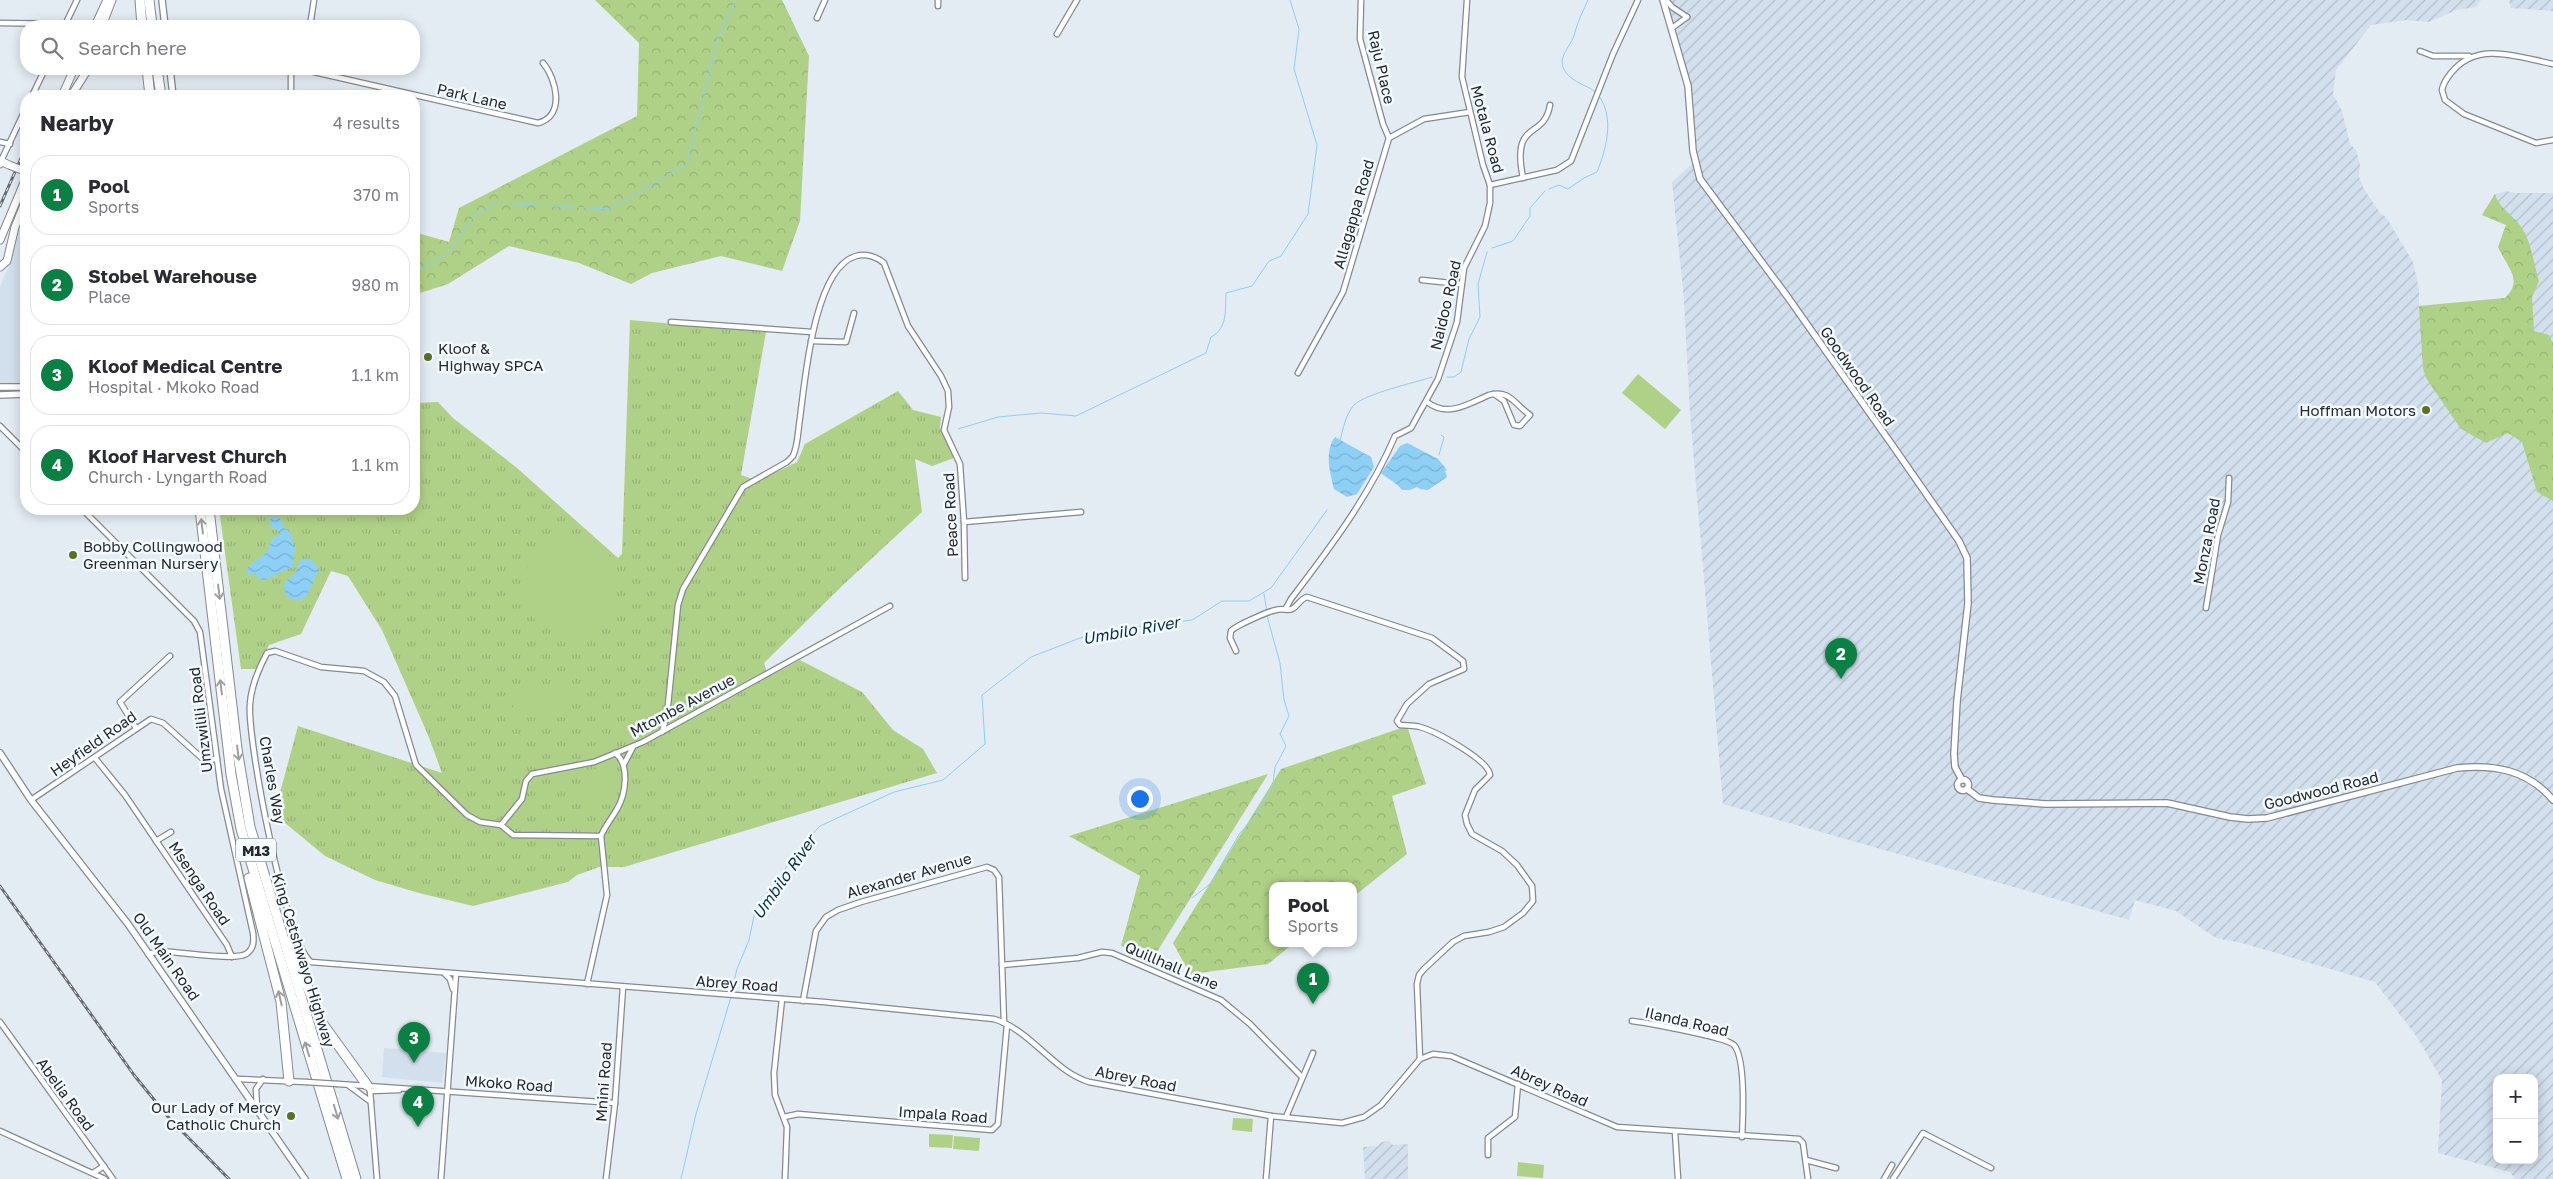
<!DOCTYPE html>
<html lang="en">
<head>
<meta charset="utf-8">
<style>
  body { margin:0; font-family:"Golos Text",sans-serif; background:#f7f7f7; color:#2b2b33 }
  .controls { position:absolute; right:15px; bottom:15px; display:grid; overflow:hidden; border-radius:10px; box-shadow:0 2px 12px #0003 }
  .controls button { width:45px; height:45px; display:grid; place-items:center; padding:0; border:0; border-bottom:1px solid #e1e1e2; background:#fff; color:#2b2b33; font:25px sans-serif }
  .you { position:absolute; left:1139px; top:798px; width:18px; height:18px; margin:-12px; border:4px solid #fff; border-radius:50%; background:#1a73e8; box-shadow:0 0 0 8px #1a73e833 }
  .badge { display:grid; place-items:center; width:32px; height:32px; border-radius:50%; background:#0b8043; color:#fff; font-size:16px; font-weight:700 }
  .pin { position:absolute; translate:-50% -41px; filter:drop-shadow(0 1px 2px #0008) }
  .pin::after { content:''; position:absolute; top:26px; width:18px; height:15px; background:inherit; clip-path:polygon(0 0,100% 0,50% 100%) }
  .popup { position:absolute; left:1269px; top:882px; width:88px; height:65px; box-sizing:border-box; display:grid; place-content:center; border-radius:10px; background:#fff; filter:drop-shadow(0 1px 4px #0005); font-size:16px; white-space:nowrap; color:#7c7c81 }
  .popup b { font-size:19px; color:#2b2b33 }
  .popup::after { content:''; position:absolute; left:50%; top:100%; margin-left:-10px; border:10px solid transparent; border-top-color:#fff }
  .list { margin:0; padding:0; list-style:none }
  h2 { display:flex; justify-content:space-between; align-items:center; height:65px; margin:0; padding:0 20px; font-size:21px }
  h2 small { font-size:16px; font-weight:400; color:#7c7c81 }
  .list li { display:grid; grid-template-columns:32px 1fr auto; gap:15px; align-items:center; box-sizing:border-box; height:80px; margin:0 10px 10px; padding:0 10px; border:1px solid #e1e1e2; border-radius:20px }
  .list b { display:block; font-size:19px; white-space:nowrap }
  .list p { margin:0; font-size:16px; white-space:nowrap; color:#7c7c81 }
  .list em { font-size:16px; font-style:normal; color:#7c7c81 }
  .icon { flex:none; width:28px; height:28px; fill:none; stroke:currentColor; stroke-width:2; stroke-linecap:round; stroke-linejoin:round }
  .map { position:relative; flex:none; width:2553px; height:1179px; overflow:hidden }
  .search { position:absolute; background:#fff; box-shadow:0 2px 12px #0003; left:20px; top:20px; width:400px; height:55px; display:flex; align-items:center; gap:12px; box-sizing:border-box; padding:0 18px; border-radius:20px; color:#7c7c81; font-size:19px }
  .panel { position:absolute; background:#fff; box-shadow:0 2px 12px #0003; left:20px; top:90px; width:400px; height:425px; border-radius:20px }
  .map>svg:first-child { display:block }
  .built { fill:#d2dfec }
  .industrial { fill:url(#industrial-furrows); fill-rule:evenodd }
  .grass { fill:url(#grass-tufts) }
  .forest { fill:url(#forest-crowns) }
  .garden { fill:#afd187 }
  .water { fill:url(#water-waves) }
  .lines { fill:none; stroke-linecap:round; stroke-linejoin:round }
  .stream { stroke:#8dcff5; stroke-width:1 }
  .minor-casing { stroke:#838a91; stroke-width:7 }
  .tertiary-casing { stroke:#838a91; stroke-width:8 }
  .secondary-casing { stroke:#838a91; stroke-width:9 }
  .motorway-casing { stroke:#838a91; stroke-width:11 }
  .minor { stroke:#fff; stroke-width:4.5 }
  .tertiary { stroke:#fff; stroke-width:5.5 }
  .secondary { stroke:#fff; stroke-width:7 }
  .motorway { stroke:#fff; stroke-width:9 }
  .rail-casing { stroke:#686c71; stroke-width:3 }
  .rail { stroke:#f2f9ff; stroke-width:1; stroke-dasharray:4; stroke-linecap:butt }
  .minor-bridge-casing { stroke:#838a91; stroke-width:7; stroke-linecap:butt }
  .secondary-bridge-casing { stroke:#838a91; stroke-width:9; stroke-linecap:butt }
  .minor-bridge { stroke:#fff; stroke-width:4.5 }
  .secondary-bridge { stroke:#fff; stroke-width:7 }
  .oneway { stroke:#9e9fa0 }
  .poi-dot { fill:#5a7122; stroke:#f2f9ff; stroke-width:2 }
  .labels { text-anchor:middle; dominant-baseline:central; stroke-width:5; stroke-linejoin:round; paint-order:stroke }
  .shield { fill:#f2f9ff; stroke:#64676b; stroke-width:1 }
  .shield-label { font-size:14px; font-weight:bold; fill:#27292c }
  .street-label { font-size:15px; fill:#27292c; stroke:#f2f9ff }
  .poi-label { font-size:15px; fill:#27292c; stroke:#f2f9ff; text-anchor:start }
  .water-label { font-size:16px; font-style:italic; fill:#0a3144; stroke:#f2f9ff }
</style>
</head>
<body>
<div class="map">
<svg width="2553" height="1179" viewBox="0 0 2553 1179">
  <defs>
    <pattern id="industrial-furrows" width="10" height="10" patternUnits="userSpaceOnUse" patternTransform="scale(1.25)"><rect width="10" height="10" fill="#d2dfec"/><path d="M-1 1l2-2M0 10L10 0M9 11l2-2" fill="none" stroke="#b4bfcb"/></pattern>
    <pattern id="grass-tufts" width="24" height="20" patternUnits="userSpaceOnUse" patternTransform="scale(1.25)"><rect width="24" height="20" fill="#afd187"/><path d="M3 7l-1-3M5 7V3M7 7l1-3M15 17l-1-3M17 17v-4M19 17l1-3" fill="none" stroke="#97b375"/></pattern>
    <pattern id="forest-crowns" width="20" height="18" patternUnits="userSpaceOnUse" patternTransform="scale(1.25)"><rect width="20" height="18" fill="#afd187"/><path d="M2 6a3 3 0 1 1 6 0M12 15a3 3 0 1 1 6 0" fill="none" stroke="#97b375"/></pattern>
    <pattern id="water-waves" width="16" height="10" patternUnits="userSpaceOnUse" patternTransform="scale(1.25)"><rect width="16" height="10" fill="#8dcff5"/><path d="M0 5q4-4 8 0t8 0" fill="none" stroke="#7ab2d2"/></pattern>
  </defs>
  <rect width="100%" height="100%" fill="#e3ebf3"/>
  <g class="built">
    <polygon points="26,213 26,386 0,386 0,287 10,263 12,247"/>
    <polygon points="384,1048 446,1053 442,1083 382,1077"/>
  </g>
  <g class="industrial">
    <path d="M1663,0H2481L2476,7L2456,10L2429,22L2406,20L2371,25L2336,70L2333,94L2342,111L2350,144L2356,150L2360,164L2359,177L2364,189L2380,213L2386,217L2413,262L2419,289V306L2506,298L2514,289L2515,279L2498,247L2506,225L2482,215L2495,194L2506,191L2515,193H2553V1179H2515L2510,1172L2438,1153L2442,1080L2417,1037L2375,982L2242,943L2216,938L2176,911L2135,900L2129,920L1723,804L1690,413L1684,300L1672,182L1694,162L1687,86ZM2497,1078H2534V1160H2497Z"/>
    <polygon points="2509,0 2553,0 2553,11 2511,8"/>
    <polygon points="1389,1141 1393,1145 1408,1144 1408,1179 1365,1179 1363,1147 1378,1146 1381,1142"/>
  </g>
  <polygon class="grass" points="630,320 766,332 741,475 758,481 797,462 805,444 898,391 913,410 941,417 940,428 954,458 932,466 915,459 922,512 842,586 764,663 767,672 772,675 800,660 862,692 893,730 923,749 937,773 624,867 599,867 577,875 568,882 473,906 419,893 375,880 325,856 279,818 275,811 298,726 442,773 428,735 382,630 348,576 331,571 301,634 269,645 257,669 241,669 219,509 414,509 414,403 438,402 453,418 517,468 618,558 622,554"/>
  <g class="forest">
    <polygon points="595,0 782,0 809,56 800,221 782,271 721,256 652,273 631,284 579,263 509,246 448,284 414,295 414,232 449,242 459,208 637,116 639,43"/>
    <path d="M2495,194C2499,209 2514,215 2522,228C2531,242 2534,264 2539,281L2532,297L2534,331L2549,335L2553,343V501L2537,492L2522,442L2508,433L2486,443L2461,429L2426,378L2423,369L2419,306L2505,298C2524,280 2507,267 2498,247L2506,225L2482,215Z"/>
    <polygon points="1407,726 1426,784 1392,796 1407,854 1353,897 1353,885 1273,885 1273,943 1294,943 1268,964 1190,974 1173,943 1281,769"/>
    <polygon points="1268,774 1155,955 1121,946 1140,876 1069,836"/>
  </g>
  <g class="garden">
    <polygon points="1638,374 1681,410 1665,429 1622,393"/>
    <path d="M573,536C647,546 615,647 562,634C504,621 514,542 573,536Z"/>
    <rect x="513" y="690" width="54" height="27"/>
    <polygon points="609,766 614,795 584,800 579,772"/>
    <polygon points="1233,1118 1253,1119 1252,1132 1232,1130"/>
    <polygon points="929,1134 953,1135 952,1148 929,1147"/>
    <polygon points="954,1136 980,1138 979,1151 953,1149"/>
    <polygon points="1518,1162 1544,1165 1543,1178 1517,1176"/>
  </g>
  <g class="water">
    <path d="M1335,437L1371,457L1374,467L1357,494L1347,497L1334,489C1330,473 1324,451 1335,437Z"/>
    <path d="M1407,443L1438,459L1447,470L1445,471L1447,477L1428,490L1420,489L1417,487L1410,490H1402C1396,482 1388,479 1381,473L1400,446Z"/>
    <polygon points="276,516 280,518 284,528 289,530 295,549 293,567 265,580 259,579 255,573 249,576 247,572 247,568 267,552 272,539 281,533 269,525 270,519"/>
    <path d="M301,559L311,560L319,569L307,596L298,601L287,597C279,579 289,582 296,571C298,567 298,563 301,559Z"/>
  </g>
  <g class="lines">
    <g class="stream">
      <path d="M1588,0C1583,11 1578,21 1575,32C1572,48 1551,59 1570,77C1578,84 1589,86 1597,93"/>
      <path d="M1549,189L1559,185L1568,189L1584,178L1597,172C1606,150 1615,118 1599,96"/>
      <polyline points="1492,248 1513,241 1530,216 1530,208 1545,191"/>
      <polyline points="414,273 449,253 475,214 497,203 610,209 687,164 718,38 736,0"/>
      <polyline points="1447,377 1454,377 1461,372 1469,339 1480,317 1478,284 1487,252"/>
      <path d="M958,429L998,417L1041,413L1076,416L1206,353L1211,337C1228,328 1225,310 1226,293L1252,286L1269,261L1281,256L1308,214L1317,145L1294,69L1299,29L1290,0"/>
      <path d="M1340,441C1343,430 1345,415 1354,405C1367,393 1414,383 1432,377"/>
      <polyline points="1439,455 1444,437 1441,435"/>
      <polyline points="1264,594 1267,612"/>
      <polyline points="1192,898 1210,884 1240,833 1255,817 1273,784 1275,767 1286,746 1280,734 1289,716 1284,700 1280,663 1267,616"/>
      <polyline points="731,993 737,969 749,940 754,916 766,895 804,843 820,826 894,792 943,780 985,744 982,695 1031,657 1080,638 1134,627 1192,620 1222,601 1249,601 1271,588 1327,510"/>
      <polyline points="681,1179 696,1114 731,997"/>
    </g>
    <defs>
      <g id="minor">
        <polyline points="1361,0 1360,39 1383,124 1389,138"/>
        <polyline points="1666,0 1672,7 1687,17"/>
        <polyline points="938,6 938,0"/>
        <polyline points="817,18 825,0"/>
        <polyline points="0,23 66,24"/>
        <polyline points="65,25 77,0"/>
        <polyline points="310,26 314,0"/>
        <polyline points="1672,28 1687,17"/>
        <polyline points="1057,34 1077,0"/>
        <polyline points="2420,51 2433,56 2469,56"/>
        <path d="M2553,64C2518,57 2477,40 2451,73C2447,78 2443,83 2442,90L2445,100L2464,114L2536,143L2553,140"/>
        <polyline points="291,69 291,96"/>
        <path d="M301,69L538,123C566,116 556,78 543,63"/>
        <polyline points="32,96 45,69"/>
        <polyline points="0,142 10,144"/>
        <polyline points="1,161 26,108"/>
        <path d="M1523,178C1511,118 1544,141 1550,105"/>
        <polyline points="1490,185 1557,170 1571,161 1613,54 1638,0"/>
        <polyline points="1422,280 1460,284"/>
        <polyline points="671,322 812,332"/>
        <polyline points="811,341 846,342 854,313"/>
        <polyline points="1298,373 1343,292 1389,138 1424,119 1470,112"/>
        <path d="M1427,402C1448,418 1468,404 1489,395C1510,389 1515,405 1530,415L1520,426L1514,425L1504,401L1494,394"/>
        <polyline points="0,426 26,452"/>
        <path d="M82,509L194,621L200,632L221,789L253,933C254,941 254,949 246,954C235,961 177,952 160,951L148,954"/>
        <polyline points="964,522 1081,512"/>
        <path d="M1286,608L1291,599C1330,548 1370,495 1395,436L1411,428L1438,379L1457,322L1464,268L1485,226L1490,203V185L1483,165L1462,77L1467,0"/>
        <polyline points="2206,608 2218,535 2228,502 2229,478"/>
        <path d="M1236,651L1230,638L1231,631C1235,626 1269,611 1276,610C1281,608 1288,611 1292,609C1298,606 1300,599 1307,597L1432,638L1463,661L1464,669L1429,684L1407,704L1397,721L1400,725C1407,726 1413,725 1420,727C1435,731 1489,760 1490,775L1475,790L1465,815L1467,824L1472,834L1502,851L1517,865L1532,886L1533,901L1523,913L1504,927L1489,932L1464,936L1453,942L1424,969L1419,975L1417,984L1420,1059"/>
        <polyline points="136,728 120,702 170,656"/>
        <path d="M662,732L667,715L678,605L683,589L743,487L787,462L793,456C798,445 798,430 800,418C805,380 814,268 856,256C866,253 877,257 884,263L908,326L941,376L948,391L949,407L944,430L960,464L964,522L965,578"/>
        <polyline points="95,758 125,795 227,945 232,957"/>
        <polyline points="624,764 633,747"/>
        <polyline points="31,800 151,719 163,723 204,760 217,759"/>
        <polyline points="501,825 522,799 526,781 532,774 594,762 643,742 890,606"/>
        <path d="M601,836C605,826 612,818 617,809C626,794 630,764 615,753"/>
        <polyline points="156,841 171,832"/>
        <polyline points="1002,965 1078,958 1102,952 1112,953 1221,1000 1250,1024 1302,1077"/>
        <polyline points="445,974 450,979 453,989"/>
        <path d="M587,984L607,895L601,836L513,835L501,825L480,822L467,815L416,765L395,696L384,682L364,671L321,667L275,651L267,653C259,668 251,687 250,704C247,740 286,944 311,962L824,1002L994,1019C1031,1030 1053,1071 1089,1082L1271,1116L1342,1123L1364,1117L1381,1105L1420,1059L1433,1054L1451,1056L1617,1127L1799,1139L1803,1143L1808,1179"/>
        <polyline points="782,999 774,1073 775,1095 787,1127 785,1179"/>
        <polyline points="803,1001 816,931 826,917 838,910 861,902 987,867 994,870 999,877 1004,1023"/>
        <path d="M1632,1021C1647,1023 1726,1037 1734,1045C1746,1059 1743,1118 1742,1137"/>
        <polyline points="0,1022 113,1179"/>
        <polyline points="238,1079 306,1082"/>
        <polyline points="338,1084 615,1103"/>
        <polyline points="348,1085 371,1102"/>
        <polyline points="367,1085 370,1091 377,1179"/>
        <polyline points="370,1091 399,1090"/>
        <polyline points="257,1107 256,1089 263,1079"/>
        <polyline points="784,1117 798,1114 992,1130 998,1124 1007,1025"/>
        <polyline points="1286,1117 1313,1053"/>
        <polyline points="0,1131 105,1179"/>
        <polyline points="1675,1132 1678,1179"/>
        <polyline points="1488,1155 1488,1138 1515,1117 1518,1084"/>
        <polyline points="1806,1160 1836,1168"/>
        <polyline points="93,1173 104,1166"/>
        <polyline points="441,1179 456,974"/>
        <polyline points="606,1179 615,1103 623,987"/>
        <polyline points="1266,1179 1271,1116"/>
        <polyline points="1884,1179 1892,1165"/>
        <polyline points="1893,1179 1923,1133 1991,1168"/>
      </g>
      <g id="tertiary">
        <polyline points="162,0 165,26"/>
        <polyline points="1663,0 1688,86 1693,151 1700,179 1787,296 1895,449 1959,541 1967,558 1968,603 1957,701 1954,754 1955,767 1962,780"/>
        <polyline points="170,69 173,96"/>
        <polyline points="0,387 26,387"/>
        <polyline points="0,395 26,394"/>
        <polyline points="0,753 31,800 128,924 305,1179"/>
        <circle cx="1963" cy="785" r="5.5"/>
        <path d="M1967,789L1979,798L1993,800L2046,804L2167,803L2230,817L2248,819L2267,818L2457,768C2494,764 2528,770 2553,800"/>
      </g>
      <g id="secondary">
        <polyline points="95,26 107,0"/>
        <polyline points="102,26 112,0"/>
        <polyline points="62,96 74,69"/>
        <polyline points="71,96 88,69"/>
        <polyline points="0,164 1,161 9,165"/>
        <polyline points="0,240 26,178"/>
        <polyline points="0,267 7,261 15,227 26,200"/>
      </g>
      <g id="motorway">
        <polyline points="140,0 142,26"/>
        <polyline points="149,0 152,26"/>
        <polyline points="147,69 150,96"/>
        <polyline points="157,69 161,96"/>
        <polyline points="200,509 231,774 241,829 347,1179"/>
        <polyline points="209,509 237,749 250,827 356,1179"/>
        <polyline points="249,878 281,1002 289,1081"/>
        <polyline points="289,941 322,1023 367,1085"/>
      </g>
    </defs>
    <use href="#minor" class="minor-casing"/>
    <use href="#tertiary" class="tertiary-casing"/>
    <use href="#secondary" class="secondary-casing"/>
    <use href="#motorway" class="motorway-casing"/>
    <use href="#minor" class="minor"/>
    <use href="#tertiary" class="tertiary"/>
    <use href="#secondary" class="secondary"/>
    <use href="#motorway" class="motorway"/>
    <defs>
      <g id="rail">
        <polyline points="0,206 26,147"/>
        <polyline points="0,886 134,1075 169,1118 229,1179"/>
      </g>
    </defs>
    <use href="#rail" class="rail-casing"/>
    <use href="#rail" class="rail"/>
    <defs>
      <polyline id="minor-bridge" points="306,1082 338,1084"/>
      <polyline id="secondary-bridge" points="9,165 22,170"/>
    </defs>
    <use href="#minor-bridge" class="minor-bridge-casing"/>
    <use href="#secondary-bridge" class="secondary-bridge-casing"/>
    <use href="#minor-bridge" class="minor-bridge"/>
    <use href="#secondary-bridge" class="secondary-bridge"/>
  </g>
  <defs><path id="oneway-shaft" d="M-6 0H5M1.5-3L5.5 0L1.5 3" fill="none" stroke-width="1.6" stroke-linecap="round" stroke-linejoin="round" transform="scale(1.25)"/></defs>
  <g class="oneway">
    <use href="#oneway-shaft" transform="translate(202 526) rotate(-97)"/>
    <use href="#oneway-shaft" transform="translate(219 592) rotate(83)"/>
    <use href="#oneway-shaft" transform="translate(221 687) rotate(-97)"/>
    <use href="#oneway-shaft" transform="translate(238 753) rotate(83)"/>
    <use href="#oneway-shaft" transform="translate(280 998) rotate(-103)"/>
    <use href="#oneway-shaft" transform="translate(307 1049) rotate(-107)"/>
    <use href="#oneway-shaft" transform="translate(336 1112) rotate(73)"/>
  </g>
  <g class="poi-dot">
    <circle cx="428" cy="357" r="5"/>
    <circle cx="2426" cy="410" r="5"/>
    <circle cx="73" cy="555" r="5"/>
    <circle cx="291" cy="1116" r="5"/>
  </g>
  <g class="labels">
    <rect class="shield" x="236" y="838.5" width="40" height="23" rx="4"/>
    <g class="shield-label">
      <text x="256" y="850">M13</text>
    </g>
    <g class="street-label">
      <text transform="translate(1382 67) rotate(77)">Raju Place</text>
      <text transform="translate(472 96) rotate(13)">Park Lane</text>
      <text transform="translate(1488 129) rotate(75)">Motala Road</text>
      <text transform="translate(1353 214) rotate(-74)">Allagappa Road</text>
      <text transform="translate(1445 305) rotate(-77)">Naidoo Road</text>
      <text transform="translate(1858 376) rotate(55)">Goodwood Road</text>
      <text transform="translate(950 515) rotate(-93)">Peace Road</text>
      <text transform="translate(2206 541) rotate(-79)">Monza Road</text>
      <text transform="translate(682 705) rotate(-28)">Mtombe Avenue</text>
      <text transform="translate(200 720) rotate(-97)">Umzwilili Road</text>
      <text transform="translate(93 743) rotate(-35)">Heyfield Road</text>
      <text transform="translate(273 780) rotate(80)">Charles Way</text>
      <text transform="translate(2321 790) rotate(-14)">Goodwood Road</text>
      <text transform="translate(909 875) rotate(-16)">Alexander Avenue</text>
      <text transform="translate(200 883) rotate(56)">Msenga Road</text>
      <text transform="translate(167 956) rotate(55)">Old Main Road</text>
      <text transform="translate(304 960) rotate(73)">King Cetshwayo Highway</text>
      <text transform="translate(1172 965) rotate(23)">Quillhall Lane</text>
      <text transform="translate(737 983) rotate(4)">Abrey Road</text>
      <text transform="translate(1687 1021) rotate(13)">Ilanda Road</text>
      <text transform="translate(1136 1078) rotate(11)">Abrey Road</text>
      <text transform="translate(603 1082) rotate(-86)">Mnini Road</text>
      <text transform="translate(509 1083) rotate(4)">Mkoko Road</text>
      <text transform="translate(1550 1085) rotate(24)">Abrey Road</text>
      <text transform="translate(66 1094) rotate(54)">Abelia Road</text>
      <text transform="translate(943 1114) rotate(4)">Impala Road</text>
    </g>
    <g class="poi-label">
      <text x="438" y="348">Kloof &amp;<tspan x="438" dy="17">Highway SPCA</tspan></text>
      <text x="2416" y="410" text-anchor="end">Hoffman Motors</text>
      <text x="83" y="546">Bobby Collingwood<tspan x="83" dy="17">Greenman Nursery</tspan></text>
      <text x="281" y="1107" text-anchor="end">Our Lady of Mercy<tspan x="281" dy="17">Catholic Church</tspan></text>
    </g>
    <g class="water-label">
      <text transform="translate(1131 630) rotate(-10)">Umbilo River</text>
      <text transform="translate(784 877) rotate(-55)">Umbilo River</text>
    </g>
  </g>
</svg>
<div class="controls">
<button>+</button>
<button>−</button>
</div>
<div class="you"></div>
<div class="pin badge" style="left:1313px;top:1004px">1</div>
<div class="popup"><b>Pool</b>Sports</div>
<div class="pin badge" style="left:1841px;top:679px">2</div>
<div class="pin badge" style="left:414px;top:1063px">3</div>
<div class="pin badge" style="left:418px;top:1127px">4</div>
<div class="search"><svg class="icon" aria-label="search" viewBox="0 0 24 24"><circle cx="10" cy="10" r="6"/><path d="M15 15l6 6"/></svg>Search here</div>
<section class="panel">
<h2>Nearby<small>4 results</small></h2>
<ul class="list">
<li><span class="badge">1</span><div><b>Pool</b><p>Sports</p></div><em>370 m</em></li>
<li><span class="badge">2</span><div><b>Stobel Warehouse</b><p>Place</p></div><em>980 m</em></li>
<li><span class="badge">3</span><div><b>Kloof Medical Centre</b><p>Hospital · Mkoko Road</p></div><em>1.1 km</em></li>
<li><span class="badge">4</span><div><b>Kloof Harvest Church</b><p>Church · Lyngarth Road</p></div><em>1.1 km</em></li>
</ul>
</section>
</div>
</body>
</html>
